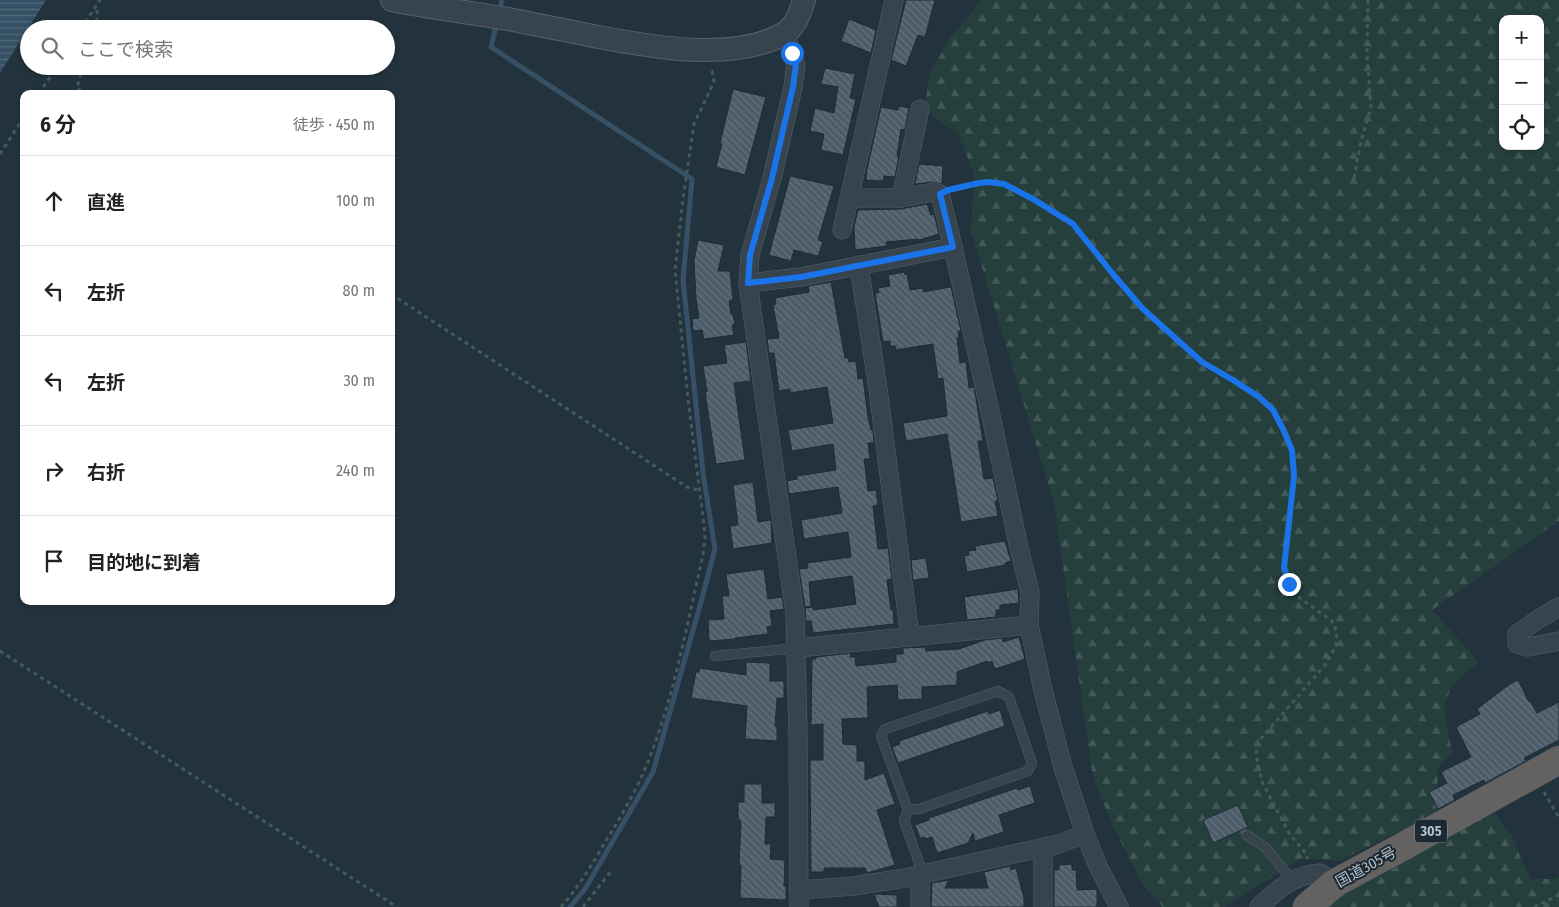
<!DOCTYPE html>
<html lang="ja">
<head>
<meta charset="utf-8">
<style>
  body { margin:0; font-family:"Fira Sans Condensed","Noto Sans JP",sans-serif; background:#f2f2f2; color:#222 }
  .controls { position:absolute; right:15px; top:15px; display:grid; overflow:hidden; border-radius:10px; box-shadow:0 1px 4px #0004 }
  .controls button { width:45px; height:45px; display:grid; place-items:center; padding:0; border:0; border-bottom:1px solid #e0e0e0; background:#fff; color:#222; font:25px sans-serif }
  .stop { position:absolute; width:15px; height:15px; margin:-11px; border:4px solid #1a73e8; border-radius:50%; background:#fff }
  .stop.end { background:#1a73e8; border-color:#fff; box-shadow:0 1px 5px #0008 }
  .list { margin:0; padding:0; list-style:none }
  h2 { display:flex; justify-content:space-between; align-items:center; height:65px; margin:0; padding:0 20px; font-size:21px }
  h2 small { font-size:16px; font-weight:400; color:#767676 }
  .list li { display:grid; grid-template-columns:32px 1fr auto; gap:15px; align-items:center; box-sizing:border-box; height:90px; padding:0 20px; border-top:1px solid #e0e0e0 }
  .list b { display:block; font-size:19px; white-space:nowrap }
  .list em { font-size:16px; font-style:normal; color:#767676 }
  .icon { flex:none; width:28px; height:28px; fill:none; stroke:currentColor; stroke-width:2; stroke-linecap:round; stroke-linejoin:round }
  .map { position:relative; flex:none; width:1559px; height:907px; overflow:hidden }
  .search { position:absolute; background:#fff; box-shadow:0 1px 4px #0004; left:20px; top:20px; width:375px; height:55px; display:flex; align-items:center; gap:12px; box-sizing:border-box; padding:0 18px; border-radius:28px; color:#767676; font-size:19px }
  .panel { position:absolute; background:#fff; box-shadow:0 1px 4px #0004; left:20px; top:90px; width:375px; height:515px; border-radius:10px }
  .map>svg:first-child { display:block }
  .forest { fill:url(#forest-firs); fill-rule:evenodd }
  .water { fill:url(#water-rules) }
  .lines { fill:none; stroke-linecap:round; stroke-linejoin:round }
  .stream { stroke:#365165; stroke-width:5 }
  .building { fill:url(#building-back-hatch); stroke:#1e2b35 }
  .service-casing { stroke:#55626c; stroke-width:10 }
  .minor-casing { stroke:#55626c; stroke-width:19 }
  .tertiary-casing { stroke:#55626c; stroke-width:24 }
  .trunk-casing { stroke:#424f59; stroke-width:29 }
  .path { stroke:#435b5a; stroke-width:3; stroke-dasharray:4 4; stroke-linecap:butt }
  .service { stroke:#37444e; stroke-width:9 }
  .minor { stroke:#37444e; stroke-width:18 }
  .tertiary { stroke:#37444e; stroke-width:22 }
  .trunk { stroke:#646261; stroke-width:28 }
  .route { stroke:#1a73e8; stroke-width:6 }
  .labels { text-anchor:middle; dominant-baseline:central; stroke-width:4; stroke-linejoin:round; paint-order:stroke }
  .shield { fill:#1c2933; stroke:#86929c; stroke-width:1 }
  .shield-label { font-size:14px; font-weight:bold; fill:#b3bfc9 }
  .street-label { font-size:15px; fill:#b3bfc9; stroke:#1c2933 }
</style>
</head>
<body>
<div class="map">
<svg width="1559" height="907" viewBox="0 0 1559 907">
  <defs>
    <pattern id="forest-firs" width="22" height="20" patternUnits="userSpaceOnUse" patternTransform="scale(1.25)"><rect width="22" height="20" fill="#253f3d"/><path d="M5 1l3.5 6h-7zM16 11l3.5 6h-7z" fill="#425958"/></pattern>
    <pattern id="water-rules" width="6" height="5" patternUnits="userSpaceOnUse" patternTransform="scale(1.25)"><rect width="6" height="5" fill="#365165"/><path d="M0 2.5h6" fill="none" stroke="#51687a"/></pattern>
    <pattern id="building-back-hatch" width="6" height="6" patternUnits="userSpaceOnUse" patternTransform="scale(1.25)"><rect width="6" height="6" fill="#4c5c69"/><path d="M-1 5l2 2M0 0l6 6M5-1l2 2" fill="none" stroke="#63727d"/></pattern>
  </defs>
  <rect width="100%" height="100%" fill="#23333e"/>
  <g class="forest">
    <path d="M982,0H1559V521L1432,610L1479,662L1451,686L1444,710L1452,752L1438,767L1436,813L1339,861L1302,858L1225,907H1163L1143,885L1113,826L1093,778L1054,503L971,231L974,173L958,134L924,109L930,74L951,36ZM1503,19H1540V146H1503Z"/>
    <polygon points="1492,810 1514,839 1521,859 1531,879 1554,879 1559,876 1559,907 1326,907 1345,893"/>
  </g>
  <polygon class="water" points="0,0 46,0 0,73"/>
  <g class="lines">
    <g class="stream">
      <polyline points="499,12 502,0"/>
      <polyline points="497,22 491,47 692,179 683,280 703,473 715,549 701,602 653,772 585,889 570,907"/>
    </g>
  </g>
  <g class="building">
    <polygon points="906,0 935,0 925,37 918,35 906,66 891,60"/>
    <polygon points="849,19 876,30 871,53 841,41"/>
    <polygon points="825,68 855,74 850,98 856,99 843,155 821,150 824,134 810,131 815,108 834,113 838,87 821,84"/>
    <polygon points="733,89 766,97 745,175 716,167 722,144 720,143"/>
    <polygon points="898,106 909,108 905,130 901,129 897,156 899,156 895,177 884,176 883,181 866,180 867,169 881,107 898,110"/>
    <polygon points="919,164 943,166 942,184 933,182 915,184"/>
    <polygon points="790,176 834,186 818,240 823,242 818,256 794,250 791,261 769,255"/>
    <polygon points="927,204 931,215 934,214 939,234 919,240 918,239 886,242 887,246 855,250 854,227 858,210 901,209"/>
    <polygon points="698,240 724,245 718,271 730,271 733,300 729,301 731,314 733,314 735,325 732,325 734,335 704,339 702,330 693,331 692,319 699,318 696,298 694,261"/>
    <polygon points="904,272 905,275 907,274 910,290 923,288 923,292 951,287 961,331 958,331 959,338 957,338 960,363 966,362 969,388 974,387 983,441 978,441 984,479 993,478 998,501 995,501 998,516 961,522 947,434 906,441 903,423 947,416 943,378 938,379 933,344 896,350 895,346 890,346 890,341 883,342 875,293 879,293 878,288 890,286 888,275"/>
    <polygon points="831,282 845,358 848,358 849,362 856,361 858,379 863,378 868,417 871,430 873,430 874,443 868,443 870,459 864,459 865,466 868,491 876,490 878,505 873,506 878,549 888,548 892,579 887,580 891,610 893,609 894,624 813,633 811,621 806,621 805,608 813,607 813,610 856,604 852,576 809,582 811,606 805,607 799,569 808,568 807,563 851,557 848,532 804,539 801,520 842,513 838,487 789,494 787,481 797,479 797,476 836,470 833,444 792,451 788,430 833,423 827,387 790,393 790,389 779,391 774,353 769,353 767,339 779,338 773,305 776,304 775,298 809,292 808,286"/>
    <polygon points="746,342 751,381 734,383 745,460 716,464 705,392 707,392 703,366 727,363 724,345"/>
    <polygon points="753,482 758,522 771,520 772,543 733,549 730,526 738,525 733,485"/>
    <polygon points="1005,541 1011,561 1005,563 1005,565 967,572 964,556 969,555 968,551 976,550 975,546"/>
    <polygon points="926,558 929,578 913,580 911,560"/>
    <polygon points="764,569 768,599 782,597 784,609 770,611 772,626 767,627 768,634 735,638 735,639 709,641 708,620 724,619 722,596 729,596 726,574"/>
    <polygon points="1018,589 1019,603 1000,605 1000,610 996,610 996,617 967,620 964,597"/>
    <polygon points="1019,637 1025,659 995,669 992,661 988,663 987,661 957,672 957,685 922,687 922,699 898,700 897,685 867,687 868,718 842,719 843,744 857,745 857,761 865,761 865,780 884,773 895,804 877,810 895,865 867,873 865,868 824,868 824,872 811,872 810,760 823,760 823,724 811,725 812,659 816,659 816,657 851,653 850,657 855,657 856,666 896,662 896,654 903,654 903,648 925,647 926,651 959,649 985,640 1002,638 1003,642"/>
    <polygon points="746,662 770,663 770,681 784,681 784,698 777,698 775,726 777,726 777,741 745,739 747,706 691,698 696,672 699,672 700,668 746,675"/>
    <polygon points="1518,680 1529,702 1530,701 1537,713 1559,702 1559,740 1524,758 1526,761 1485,783 1484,780 1453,795 1455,800 1438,809 1429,792 1447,783 1441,772 1471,757 1456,727 1480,714 1477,709 1510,684"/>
    <polygon points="1000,710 1005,726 898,763 892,747 900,744 899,741 988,711 989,714"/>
    <polygon points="744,784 762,784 762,803 775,803 775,817 766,817 765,844 771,844 770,859 785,860 784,886 786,886 786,900 740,898 741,865 739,865 741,823 740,820 738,820 738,802 744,802"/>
    <polygon points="1030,786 1035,803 999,815 1004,832 975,841 973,833 968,843 937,853 932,837 926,839 925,837 920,838 915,825 929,820 929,818 1017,788 1018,790"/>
    <polygon points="1238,805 1248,827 1213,843 1203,820"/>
    <polygon points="1072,864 1072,870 1076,870 1077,890 1097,889 1097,907 1054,907 1054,870 1059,870 1059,865"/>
    <polygon points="1010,866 1011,870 1016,868 1024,898 1024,907 931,907 932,883 949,880 945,888 988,888 984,872"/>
    <polygon points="874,894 897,895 897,907 879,907"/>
  </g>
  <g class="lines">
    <defs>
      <g id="service">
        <polyline points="715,656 797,648"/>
        <polyline points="908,810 919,809 1028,771 1032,763 1009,697 998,691 885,729 881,736 908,810 904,821 923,874"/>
        <polyline points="1247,835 1266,848 1292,880"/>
      </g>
      <g id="minor">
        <polyline points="785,34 796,65 793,87 772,178 750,255 748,283 795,614 798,734 799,907"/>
        <polyline points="849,198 901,198 934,192 940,194 953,247"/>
        <polyline points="901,198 920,109"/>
        <polyline points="842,230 894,0"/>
        <polyline points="859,265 878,389 910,637"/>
        <polyline points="748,283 801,277 953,247 991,416 1019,548 1030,592 1029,625 1043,690 1063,767 1085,834 1098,866 1119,907"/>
        <polyline points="1559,607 1540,618 1517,634 1517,644 1528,647 1559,641"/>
        <polyline points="797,648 1029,625"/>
        <polyline points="1043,848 1043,907"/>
        <polyline points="920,874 920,907"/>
        <polyline points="799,890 854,886 905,878 1059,844 1085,834"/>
        <path d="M1259,907C1278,889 1293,875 1320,873L1335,883"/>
      </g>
      <path id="tertiary" d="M392,0C430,8 469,12 508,19C536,25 565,30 593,36C647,46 732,63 783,34C795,28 800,13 804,0"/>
      <polyline id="trunk" points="1307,907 1335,883 1402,847 1559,760"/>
    </defs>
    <use href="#service" class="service-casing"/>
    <use href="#minor" class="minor-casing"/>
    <use href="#tertiary" class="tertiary-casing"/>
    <use href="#trunk" class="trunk-casing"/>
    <g class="path">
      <polyline points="81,29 100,0"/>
      <polyline points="93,29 98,16 96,6"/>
      <polyline points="83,66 77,88 85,94"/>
      <polyline points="39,94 57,66"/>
      <polyline points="0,154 24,117"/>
      <polyline points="1354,178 1361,141 1371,108 1367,54 1368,0"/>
      <polyline points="955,188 988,182 1004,184 1033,199 1073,224 1143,309 1203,362 1233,380 1259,397 1273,411 1283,429 1292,450 1294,476 1284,568 1289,584 1297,596 1332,621 1337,632 1336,646 1326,664 1258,742 1256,754 1262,782 1290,835 1304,851 1308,859"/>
      <polyline points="391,294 687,487 698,490"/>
      <polyline points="0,651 397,907"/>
      <polyline points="1544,792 1559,818"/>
      <path d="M561,907C578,888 591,866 604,844C617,823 630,801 641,778C672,709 686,628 703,555L705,537L704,525L688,399L675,270L683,199L694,124L714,82L712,71L709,69"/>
      <polyline points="583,907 611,871"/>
      <polyline points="1534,907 1559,895"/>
    </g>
    <use href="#service" class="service"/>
    <use href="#minor" class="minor"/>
    <use href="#tertiary" class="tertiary"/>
    <use href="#trunk" class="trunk"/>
  </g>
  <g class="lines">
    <polyline class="route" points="792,53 796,64 793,87 772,178 750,255 748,283 801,277 953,247 940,194 948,190 979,183 988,182 1004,184 1033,199 1073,224 1112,273 1143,309 1202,362 1233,380 1259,397 1273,410 1283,429 1292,450 1294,476 1284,568 1289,584"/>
  </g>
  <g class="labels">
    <rect class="shield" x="1415" y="819.5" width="32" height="23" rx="4"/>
    <g class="shield-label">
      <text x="1431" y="831">305</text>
    </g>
    <g class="street-label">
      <text transform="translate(1366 867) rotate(-29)">国道305号</text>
    </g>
  </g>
</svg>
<div class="controls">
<button>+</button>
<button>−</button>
<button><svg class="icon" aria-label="locate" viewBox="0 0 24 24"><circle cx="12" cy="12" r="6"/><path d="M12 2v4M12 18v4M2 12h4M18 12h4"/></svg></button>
</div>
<div class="stop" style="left:792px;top:53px"></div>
<div class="stop end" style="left:1289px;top:584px"></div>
<div class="search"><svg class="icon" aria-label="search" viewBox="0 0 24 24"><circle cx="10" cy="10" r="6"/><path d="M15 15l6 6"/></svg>ここで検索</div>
<section class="panel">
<h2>6 分<small>徒歩 · 450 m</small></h2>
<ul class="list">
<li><svg class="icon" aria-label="ahead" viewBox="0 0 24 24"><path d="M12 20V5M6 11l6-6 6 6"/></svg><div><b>直進</b></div><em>100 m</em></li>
<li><svg class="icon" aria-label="left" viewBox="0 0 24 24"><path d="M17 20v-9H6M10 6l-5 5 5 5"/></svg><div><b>左折</b></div><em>80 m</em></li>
<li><svg class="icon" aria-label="left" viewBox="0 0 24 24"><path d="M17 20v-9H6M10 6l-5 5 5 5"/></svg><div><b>左折</b></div><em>30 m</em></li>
<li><svg class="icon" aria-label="right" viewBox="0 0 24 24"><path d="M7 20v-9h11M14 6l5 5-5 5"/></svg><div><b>右折</b></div><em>240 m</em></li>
<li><svg class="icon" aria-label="arrive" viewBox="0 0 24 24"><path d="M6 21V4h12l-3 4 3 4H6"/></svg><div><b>目的地に到着</b></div></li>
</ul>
</section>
</div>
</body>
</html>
